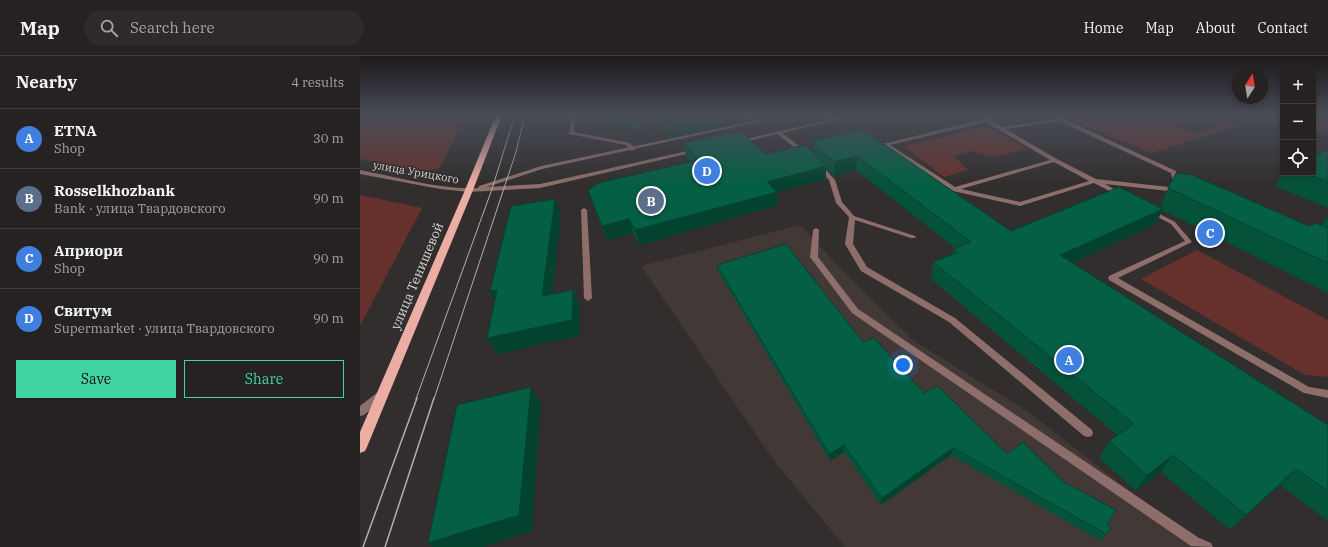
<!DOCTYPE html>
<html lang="en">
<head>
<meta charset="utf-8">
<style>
  body { margin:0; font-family:"IBM Plex Serif",serif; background:#2e2a2a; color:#f1f3f6 }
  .controls { position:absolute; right:12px; top:12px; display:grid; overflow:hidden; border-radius:0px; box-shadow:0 2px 6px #0003 }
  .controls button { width:36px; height:36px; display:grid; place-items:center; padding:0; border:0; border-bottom:1px solid #423f40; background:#262222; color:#f1f3f6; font:20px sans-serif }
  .compass { position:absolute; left:872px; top:12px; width:36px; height:36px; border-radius:50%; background:#262222; box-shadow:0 2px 6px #0003; rotate:12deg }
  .you { position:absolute; left:543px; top:309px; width:14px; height:14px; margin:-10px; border:3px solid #fff; border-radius:50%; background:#1a73e8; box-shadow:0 0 0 6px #1a73e833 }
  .badge { display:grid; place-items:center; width:26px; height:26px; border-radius:50%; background:#42d4a1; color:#fff; font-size:13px; font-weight:700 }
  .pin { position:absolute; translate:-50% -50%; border:2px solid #fff; box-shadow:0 1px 4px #0006 }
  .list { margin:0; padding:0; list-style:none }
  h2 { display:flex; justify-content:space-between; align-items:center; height:52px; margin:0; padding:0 16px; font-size:17px }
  h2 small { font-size:13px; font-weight:400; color:#a4a4a5 }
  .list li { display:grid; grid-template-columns:26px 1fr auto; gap:12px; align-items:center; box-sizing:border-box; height:60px; padding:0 16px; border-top:1px solid #423f40 }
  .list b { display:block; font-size:15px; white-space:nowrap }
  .list p { margin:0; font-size:13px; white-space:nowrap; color:#a4a4a5 }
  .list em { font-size:13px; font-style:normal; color:#a4a4a5 }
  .actions { display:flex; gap:8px; padding:12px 16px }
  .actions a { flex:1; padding:9px 0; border:1px solid #42d4a1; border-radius:0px; text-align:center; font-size:14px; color:#42d4a1 }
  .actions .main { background:#42d4a1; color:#111 }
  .icon { flex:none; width:22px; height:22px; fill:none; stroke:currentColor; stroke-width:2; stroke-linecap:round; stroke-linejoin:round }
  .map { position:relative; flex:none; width:968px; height:491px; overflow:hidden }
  header { display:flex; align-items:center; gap:24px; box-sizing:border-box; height:56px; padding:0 20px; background:#262222; border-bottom:1px solid #423f40 }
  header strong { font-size:19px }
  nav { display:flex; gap:22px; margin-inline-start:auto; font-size:14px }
  .search { width:280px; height:36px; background:#2e2a2a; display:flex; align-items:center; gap:10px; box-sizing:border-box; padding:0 14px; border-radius:22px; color:#a4a4a5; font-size:15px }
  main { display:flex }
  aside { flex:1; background:#262222 }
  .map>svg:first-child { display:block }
  .built { fill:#423937 }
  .green { fill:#66312c; fill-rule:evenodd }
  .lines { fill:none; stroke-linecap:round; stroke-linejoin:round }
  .service { fill:#8d6e6b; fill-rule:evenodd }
  .tertiary { fill:#8d6e6b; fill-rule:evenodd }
  .primary { fill:#ecada5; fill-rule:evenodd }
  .tram-far1 { stroke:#b1afae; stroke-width:1 }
  .tram { stroke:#b1afae; stroke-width:1.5 }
  .wall { fill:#04523a }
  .shaded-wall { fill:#044230 }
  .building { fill:#055f44; stroke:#044230 }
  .labels { text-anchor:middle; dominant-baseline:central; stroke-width:3; stroke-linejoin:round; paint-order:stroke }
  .far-street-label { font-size:11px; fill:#d7d5d4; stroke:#322e2d }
  .street-label { font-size:13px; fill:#d7d5d4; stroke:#322e2d }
</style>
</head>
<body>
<header>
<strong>Map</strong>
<div class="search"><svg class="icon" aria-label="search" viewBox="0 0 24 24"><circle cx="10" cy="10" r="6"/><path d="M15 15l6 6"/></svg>Search here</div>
<nav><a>Home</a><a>Map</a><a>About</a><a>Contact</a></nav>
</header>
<main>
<aside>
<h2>Nearby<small>4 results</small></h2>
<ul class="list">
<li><span class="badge" style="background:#3f7fe0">A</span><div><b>ETNA</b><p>Shop</p></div><em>30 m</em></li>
<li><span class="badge" style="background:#5c6f8a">B</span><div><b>Rosselkhozbank</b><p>Bank · улица Твардовского</p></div><em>90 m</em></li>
<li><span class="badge" style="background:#3f7fe0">C</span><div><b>Априори</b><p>Shop</p></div><em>90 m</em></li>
<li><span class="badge" style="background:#3f7fe0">D</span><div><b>Свитум</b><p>Supermarket · улица Твардовского</p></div><em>90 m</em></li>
</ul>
<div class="actions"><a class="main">Save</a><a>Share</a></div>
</aside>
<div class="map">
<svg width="968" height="491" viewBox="0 0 968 491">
  <rect width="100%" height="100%" fill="#322e2d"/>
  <polygon class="built" points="440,169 483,215 554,285 667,355 842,491 485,491 415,406 281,210"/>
  <g class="green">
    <path d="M0,59H106L80,112C58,120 23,107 0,103Z"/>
    <path d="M644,59H860L878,70L791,97L703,61L653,67ZM840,62L860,70L837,78L816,70Z"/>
    <rect x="953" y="59" width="15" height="17"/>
    <polygon points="628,70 667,93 634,101 612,95 594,100 608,114 584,121 544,90"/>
    <polygon points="0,139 62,152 0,270"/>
    <polygon points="837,194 968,264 968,321 945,319 781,223"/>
  </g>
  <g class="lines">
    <g class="service">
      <polygon points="212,59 216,59 214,76 270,87 275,93 272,95 266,89 209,78"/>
      <polygon points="383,59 388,59 398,66 394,67"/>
      <path d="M624,59H628L629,63L642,71L702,62L816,115L820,130L817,132L814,130L811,117L699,65L646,73L697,103L736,123L818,132L821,134L818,136L745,128L763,138V140L761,141L734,127L660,150L593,135L523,88L624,63ZM626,66L690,104L595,131L530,89ZM694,106L729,125L660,146L601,133Z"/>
      <polygon points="417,76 421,76 447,96 447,98 443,98 417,78"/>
      <polygon points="457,108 461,108 475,124 482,146 494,160 555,180 556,181 555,182 551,182 495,164 493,188 507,211 595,262 732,374 733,377 732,380 728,381 724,380 589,266 501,215 485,188 489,161 476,147 469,124 457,110"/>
      <polygon points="224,152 227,154 232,242 228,245 224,242 221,154"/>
      <polygon points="790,153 815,166 832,186 758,222 949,331 968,334 968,342 944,337 749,224 748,222 749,220 825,185 811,168 788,156 788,154"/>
      <polygon points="456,172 459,174 458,201 498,253 839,482 851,487 853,491 831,490 492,257 450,201 453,174"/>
      <polygon points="21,335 24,336 26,339 24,342 4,359 0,360 0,350 18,336"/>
    </g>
    <g class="tertiary">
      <path d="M422,59H430L182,113L127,131L180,128L336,93L339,95L180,132L109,136L80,133L0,118V114C36,121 82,134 118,132L119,130L181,110Z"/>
      <polygon points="490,59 498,59 380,87 377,85"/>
    </g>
    <polygon class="primary" points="136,59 142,59 113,134 7,391 5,395 0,397 0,376 105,134"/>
    <g class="tram-far1">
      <polyline points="56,343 132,133 155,59"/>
      <polyline points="74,343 156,96 165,59"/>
    </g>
    <g class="tram">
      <polyline points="3,491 57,342"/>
      <polyline points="25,491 74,342"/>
    </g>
  </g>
  <g class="wall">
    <polygon points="200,59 211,59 210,61"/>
    <polygon points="216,59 279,59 281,74 217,62"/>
    <polygon points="292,59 363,59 365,70 310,81"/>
    <polygon points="502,73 651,175 800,151 808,132 949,170 961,169 966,162 968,161 968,237 802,154 796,168 713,207 968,369 968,465 920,429 870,474 801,416 776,435 739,402 749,385 757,379 571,223 573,206 593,198 594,193 595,192 496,114 474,120 466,112 466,123 417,136 418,149 280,189 273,177 247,184 233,149 228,135 331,105 326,100 324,87 405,98 453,96 452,85"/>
    <polygon points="968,94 968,152 915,130 923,117 953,117"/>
    <polygon points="357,209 503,286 564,337 647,398 747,468 751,472 741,485 591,399 521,449 484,396 470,405 358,215"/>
  </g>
  <g class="shaded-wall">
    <polygon points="278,59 279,59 281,74"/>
    <polygon points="334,59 363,59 365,70 310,81 307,64"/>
    <polygon points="497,100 496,114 474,120 474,106"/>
    <polygon points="466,110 466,123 417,136 418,149 280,189 275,174 407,126"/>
    <polygon points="195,143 201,158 190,256 182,240"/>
    <polygon points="803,153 796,168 695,215 700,199"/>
    <polygon points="269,163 273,177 247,184 242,170"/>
    <polygon points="137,234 138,251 130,235"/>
    <polygon points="213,234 220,250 219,280 137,298 127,282"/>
    <polygon points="171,331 181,349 172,475 123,491 72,491 68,487"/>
    <polygon points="484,389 484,396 470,405 469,398"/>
    <polygon points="593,392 591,399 521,449 522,442"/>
    <polygon points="813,399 801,416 776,435 787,419"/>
    <polygon points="936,413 920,429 870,474 886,459"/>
  </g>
  <g class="building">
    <polygon points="302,59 334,59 307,64"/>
    <polygon points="502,73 651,175 759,131 803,153 700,199 968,369 968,435 936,413 886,459 813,399 787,419 749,385 774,368 573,206 598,196 594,193 611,186 497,100 474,106 452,85"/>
    <polygon points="381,75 405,98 444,89 452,95 466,110 407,126 417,136 275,174 269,163 242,170 228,135 238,127 338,104 324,87"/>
    <polygon points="968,94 968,126 944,117 953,117 953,100"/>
    <polygon points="816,117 832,119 949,170 956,167 968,172 968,207 808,132"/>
    <polygon points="195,143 182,240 213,234 212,264 127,282 137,234 130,235 151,150"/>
    <polygon points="426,188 503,286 514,282 564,337 578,330 647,398 663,386 704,426 756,454 747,468 751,472 746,478 593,392 522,442 484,389 469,398 357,209"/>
    <polygon points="171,331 159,459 68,487 97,349"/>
  </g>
  <linearGradient id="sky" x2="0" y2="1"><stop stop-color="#1c1919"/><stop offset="0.46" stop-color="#494c57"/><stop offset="1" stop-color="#494c57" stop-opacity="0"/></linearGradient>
  <rect width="968" height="128" fill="url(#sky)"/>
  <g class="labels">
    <g class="far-street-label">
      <text transform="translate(56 116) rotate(10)">улица Урицкого</text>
    </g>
    <g class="street-label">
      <text transform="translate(57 220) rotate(-67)">улица Тенишевой</text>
    </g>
  </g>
</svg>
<div class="controls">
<button>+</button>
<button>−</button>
<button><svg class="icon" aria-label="locate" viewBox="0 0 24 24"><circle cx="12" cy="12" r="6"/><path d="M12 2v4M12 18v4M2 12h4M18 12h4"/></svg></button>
</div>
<svg class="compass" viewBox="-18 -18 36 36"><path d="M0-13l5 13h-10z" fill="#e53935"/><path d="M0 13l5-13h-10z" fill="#a4a4a5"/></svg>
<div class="you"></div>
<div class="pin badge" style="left:709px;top:304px;background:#3f7fe0">A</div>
<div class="pin badge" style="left:291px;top:145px;background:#5c6f8a">B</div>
<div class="pin badge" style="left:850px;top:177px;background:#3f7fe0">C</div>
<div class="pin badge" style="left:347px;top:115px;background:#3f7fe0">D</div>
</div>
</main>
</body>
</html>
